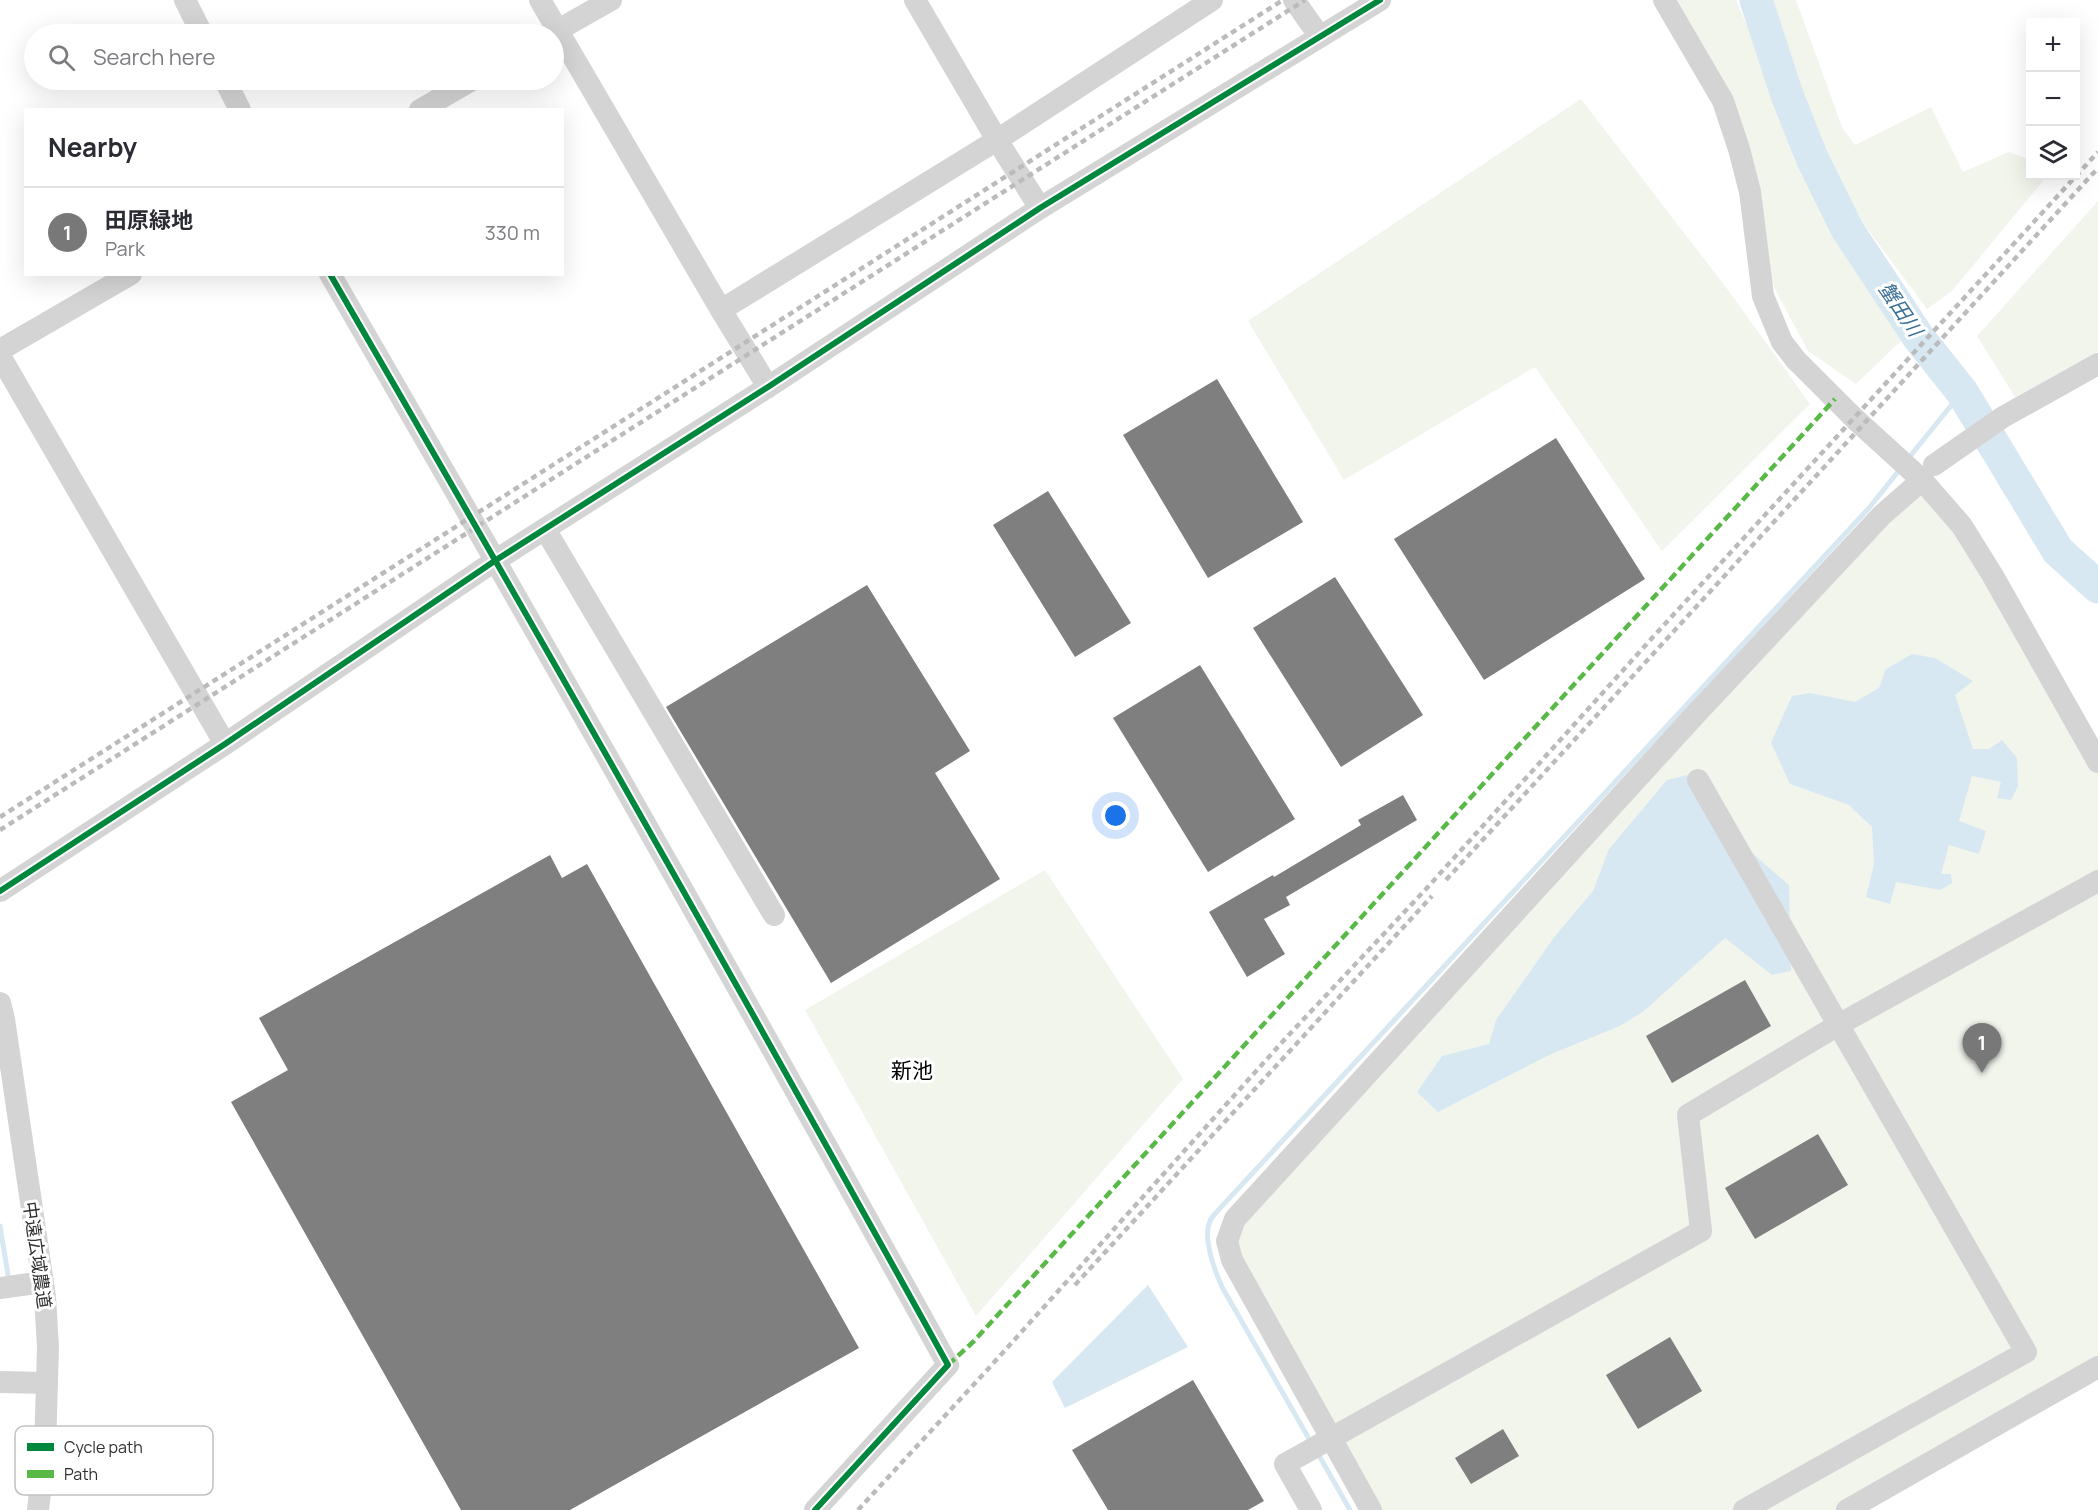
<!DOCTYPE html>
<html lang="en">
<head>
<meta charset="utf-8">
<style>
  body { margin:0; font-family:Manrope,"Noto Sans JP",sans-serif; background:#f2f2f3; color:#2b2b33 }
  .controls { position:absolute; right:18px; top:18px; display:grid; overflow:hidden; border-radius:0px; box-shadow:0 6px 24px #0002 }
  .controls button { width:54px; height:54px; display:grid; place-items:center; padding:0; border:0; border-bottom:2px solid #e1e1e2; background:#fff; color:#2b2b33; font:30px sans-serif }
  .you { position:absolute; left:1116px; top:816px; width:21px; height:21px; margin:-15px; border:4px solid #fff; border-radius:50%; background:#1a73e8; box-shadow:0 0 0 9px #1a73e833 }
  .badge { display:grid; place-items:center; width:39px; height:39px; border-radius:50%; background:#787878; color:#fff; font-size:20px; font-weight:700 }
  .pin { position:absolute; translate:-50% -50px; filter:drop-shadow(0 2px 3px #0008) }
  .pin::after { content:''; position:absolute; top:32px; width:21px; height:18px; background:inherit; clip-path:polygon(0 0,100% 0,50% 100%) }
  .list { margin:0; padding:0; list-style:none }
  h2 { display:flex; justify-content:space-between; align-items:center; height:78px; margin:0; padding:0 24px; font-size:26px }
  h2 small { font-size:20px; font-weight:400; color:#7c7c81 }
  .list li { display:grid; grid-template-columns:39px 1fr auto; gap:18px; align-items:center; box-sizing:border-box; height:90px; padding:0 24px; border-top:2px solid #e1e1e2 }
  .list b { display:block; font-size:22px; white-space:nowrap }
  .list p { margin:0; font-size:20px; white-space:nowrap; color:#7c7c81 }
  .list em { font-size:20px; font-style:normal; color:#7c7c81 }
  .icon { flex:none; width:33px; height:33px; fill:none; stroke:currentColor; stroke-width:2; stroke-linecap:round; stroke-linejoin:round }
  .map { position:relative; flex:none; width:2098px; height:1510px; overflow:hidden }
  .search { position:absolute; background:#fff; box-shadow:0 6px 24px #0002; left:24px; top:24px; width:540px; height:66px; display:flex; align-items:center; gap:15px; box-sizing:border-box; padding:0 21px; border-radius:33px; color:#7c7c81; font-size:22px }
  .panel { position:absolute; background:#fff; box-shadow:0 6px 24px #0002; left:24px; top:108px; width:540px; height:168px; border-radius:0px }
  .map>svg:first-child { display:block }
  .green { fill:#f1f5ec }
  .water { fill:#d8e8f2 }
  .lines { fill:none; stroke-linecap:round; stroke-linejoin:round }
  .stream { stroke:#d8e8f2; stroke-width:5 }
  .river { stroke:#d8e8f2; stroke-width:33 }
  .building { fill:#7f7f7f }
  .minor { stroke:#d4d4d4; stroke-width:22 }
  .rail { stroke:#bbb; stroke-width:4.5; stroke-dasharray:6 4.5; stroke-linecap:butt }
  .quiet { stroke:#58b947; stroke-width:4.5; stroke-dasharray:9 4.5; stroke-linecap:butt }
  .cycleway-casing { stroke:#fff; stroke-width:10 }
  .cycleway { stroke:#00873e; stroke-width:6 }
  .labels { text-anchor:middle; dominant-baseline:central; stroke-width:6; stroke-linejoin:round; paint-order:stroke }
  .street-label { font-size:18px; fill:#2f2f2f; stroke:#fff }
  .water-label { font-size:20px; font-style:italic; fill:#3a6f95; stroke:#fff }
  .quarter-label { font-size:21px; fill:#000; stroke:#fff }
  .key { fill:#fff; stroke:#c1c1c1; stroke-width:1.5 }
  .key-label { font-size:16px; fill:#2f2f2f }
</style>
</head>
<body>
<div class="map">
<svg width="2098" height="1510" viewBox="0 0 2098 1510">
  <rect width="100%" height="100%" fill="#fff"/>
  <g class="green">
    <polygon points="1661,0 1736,0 1761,58 1803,170 1901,341 1856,384 1808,351 1759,259 1728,116"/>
    <polygon points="1765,0 1796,0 1842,127 1855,145 1931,107 1963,172 2009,152 2030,160 2030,176 2047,176 1952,291 1927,309 1837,188"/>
    <polygon points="1581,99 1728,290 1810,404 1662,551 1535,367 1344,480 1248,321"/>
    <polygon points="2098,201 2098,352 2015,397 1977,336"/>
    <polygon points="1922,480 2098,762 2098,1369 1855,1510 1381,1510 1232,1260 1230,1233"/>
    <polygon points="1045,870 1183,1079 976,1316 805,1010"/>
  </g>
  <g class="water">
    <polygon points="1912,654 1935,658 1973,681 1955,695 1973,749 1989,749 2002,740 2017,758 2018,786 2011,800 1997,798 2001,782 1972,776 1959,821 1986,831 1979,854 1949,845 1941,874 1951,874 1952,883 1940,890 1896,882 1890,904 1866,897 1874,864 1872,827 1849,805 1790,784 1771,743 1792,696 1810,693 1855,702 1879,688 1886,669"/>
    <polygon points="1704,771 1728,832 1789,885 1791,971 1772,975 1725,938 1644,1011 1620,1026 1551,1054 1438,1112 1417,1092 1442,1056 1489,1044 1496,1020 1555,936 1593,891 1609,849 1667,780"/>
    <polygon points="1148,1285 1188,1347 1065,1408 1052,1382"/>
  </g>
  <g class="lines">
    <g class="stream">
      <polyline points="1907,460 1962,392"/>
      <polyline points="0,1226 9,1281"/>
      <path d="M1312,1444L1222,1287C1215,1271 1202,1239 1210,1221C1212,1216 1218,1211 1222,1206L1869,508L1901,468"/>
      <polyline points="1317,1452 1350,1510"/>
    </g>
    <polyline class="river" points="1756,0 1787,95 1812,158 1847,229 1919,338 1962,392 2058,551 2098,587"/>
  </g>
  <g class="building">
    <polygon points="1217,379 1303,522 1208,578 1123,435"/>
    <polygon points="1556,438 1645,579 1484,680 1394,539"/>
    <polygon points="1048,491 1131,623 1075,657 993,525"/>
    <polygon points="1335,577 1423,715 1341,767 1253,628"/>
    <polygon points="867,585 970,751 935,773 1000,879 831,983 666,707"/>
    <polygon points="1200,665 1295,819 1208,872 1113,718"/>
    <polygon points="1403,795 1417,820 1286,897 1290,905 1264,919 1285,954 1247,977 1209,912 1273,875 1274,877 1361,825 1358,820"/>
    <polygon points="550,855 562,878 587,864 859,1348 570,1510 461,1510 231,1102 288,1070 259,1018"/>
    <polygon points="1745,980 1771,1026 1672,1083 1646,1036"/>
    <polygon points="1818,1134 1848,1185 1755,1239 1725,1188"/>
    <polygon points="1670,1337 1702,1391 1638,1429 1606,1375"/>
    <polygon points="1193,1380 1264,1501 1248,1510 1108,1510 1072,1450"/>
    <polygon points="1503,1429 1519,1456 1471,1484 1455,1458"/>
  </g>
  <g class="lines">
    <g class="minor">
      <polyline points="185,0 202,34"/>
      <polyline points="540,0 721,310 768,387"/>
      <polyline points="915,0 997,140 1040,208"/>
      <polyline points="1294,0 1320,37"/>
      <polyline points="1664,0 1723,101 1739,149 1750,192 1763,296 1782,342 1796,360 1855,419 1922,480 1962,526 1993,576 2098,762"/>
      <polyline points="551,34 611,0"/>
      <polyline points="225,80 240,110"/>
      <polyline points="420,110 472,80"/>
      <path d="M330,274C540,636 746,999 948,1365L815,1510"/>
      <polyline points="721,310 997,140 1212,0"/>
      <polyline points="0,350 131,274"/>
      <polyline points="0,356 225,744"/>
      <polyline points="1934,465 2003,417 2098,364"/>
      <polyline points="545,529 774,915"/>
      <polyline points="1698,780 2026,1352 1744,1510"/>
      <polyline points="0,891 225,744 496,560 768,387 1040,208 1380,0"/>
      <polyline points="0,1003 4,1019 45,1297 48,1347 45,1449 38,1510"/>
      <polyline points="0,1288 43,1282"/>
      <polyline points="0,1382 47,1383"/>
      <polyline points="1311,1510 1285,1464 1701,1231 1688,1115 1838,1025 2098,881"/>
      <polyline points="1371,1510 1232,1260 1227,1241 1235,1219 1694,716 1882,515 1922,480"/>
      <polyline points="1847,1510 2098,1367"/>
    </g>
    <g class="rail">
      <polyline points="0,817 1283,0"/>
      <polyline points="0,830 1305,0"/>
      <polyline points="1446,880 2098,168"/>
      <polyline points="1075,1285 1432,896"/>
      <polyline points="858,1510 989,1368 1285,1039 1426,889 1653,637 2098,152"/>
    </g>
    <polyline class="quiet" points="948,1365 973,1342 1835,399"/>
    <defs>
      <g id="cycleway">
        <path d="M330,274C540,636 746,999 948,1365L815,1510"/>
        <polyline points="0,891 225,744 496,560 768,387 1040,208 1380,0"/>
      </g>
    </defs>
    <use href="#cycleway" class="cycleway-casing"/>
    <use href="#cycleway" class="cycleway"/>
  </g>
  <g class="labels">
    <g class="street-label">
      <text transform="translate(38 1255) rotate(82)">中遠広域農道</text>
    </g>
    <g class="water-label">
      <text transform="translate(1901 309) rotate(56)">蟹田川</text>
    </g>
    <g class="quarter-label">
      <text x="912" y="1070">新池</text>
    </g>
  </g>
  <rect x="15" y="1426" width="198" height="69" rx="9" class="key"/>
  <rect x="27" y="1443" width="27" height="8" fill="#00873e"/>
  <rect x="27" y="1470" width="27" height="8" fill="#58b947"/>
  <g class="key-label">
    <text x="64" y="1453">Cycle path</text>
    <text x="64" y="1480">Path</text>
  </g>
</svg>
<div class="controls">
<button>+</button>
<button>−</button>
<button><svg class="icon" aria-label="layers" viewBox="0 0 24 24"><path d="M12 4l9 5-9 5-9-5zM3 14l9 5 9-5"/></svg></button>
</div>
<div class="you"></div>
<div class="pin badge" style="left:1982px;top:1073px">1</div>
<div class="search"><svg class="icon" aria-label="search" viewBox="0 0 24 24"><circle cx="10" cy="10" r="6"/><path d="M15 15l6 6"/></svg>Search here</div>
<section class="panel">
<h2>Nearby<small></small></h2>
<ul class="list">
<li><span class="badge">1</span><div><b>田原緑地</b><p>Park</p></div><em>330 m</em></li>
</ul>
</section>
</div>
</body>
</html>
